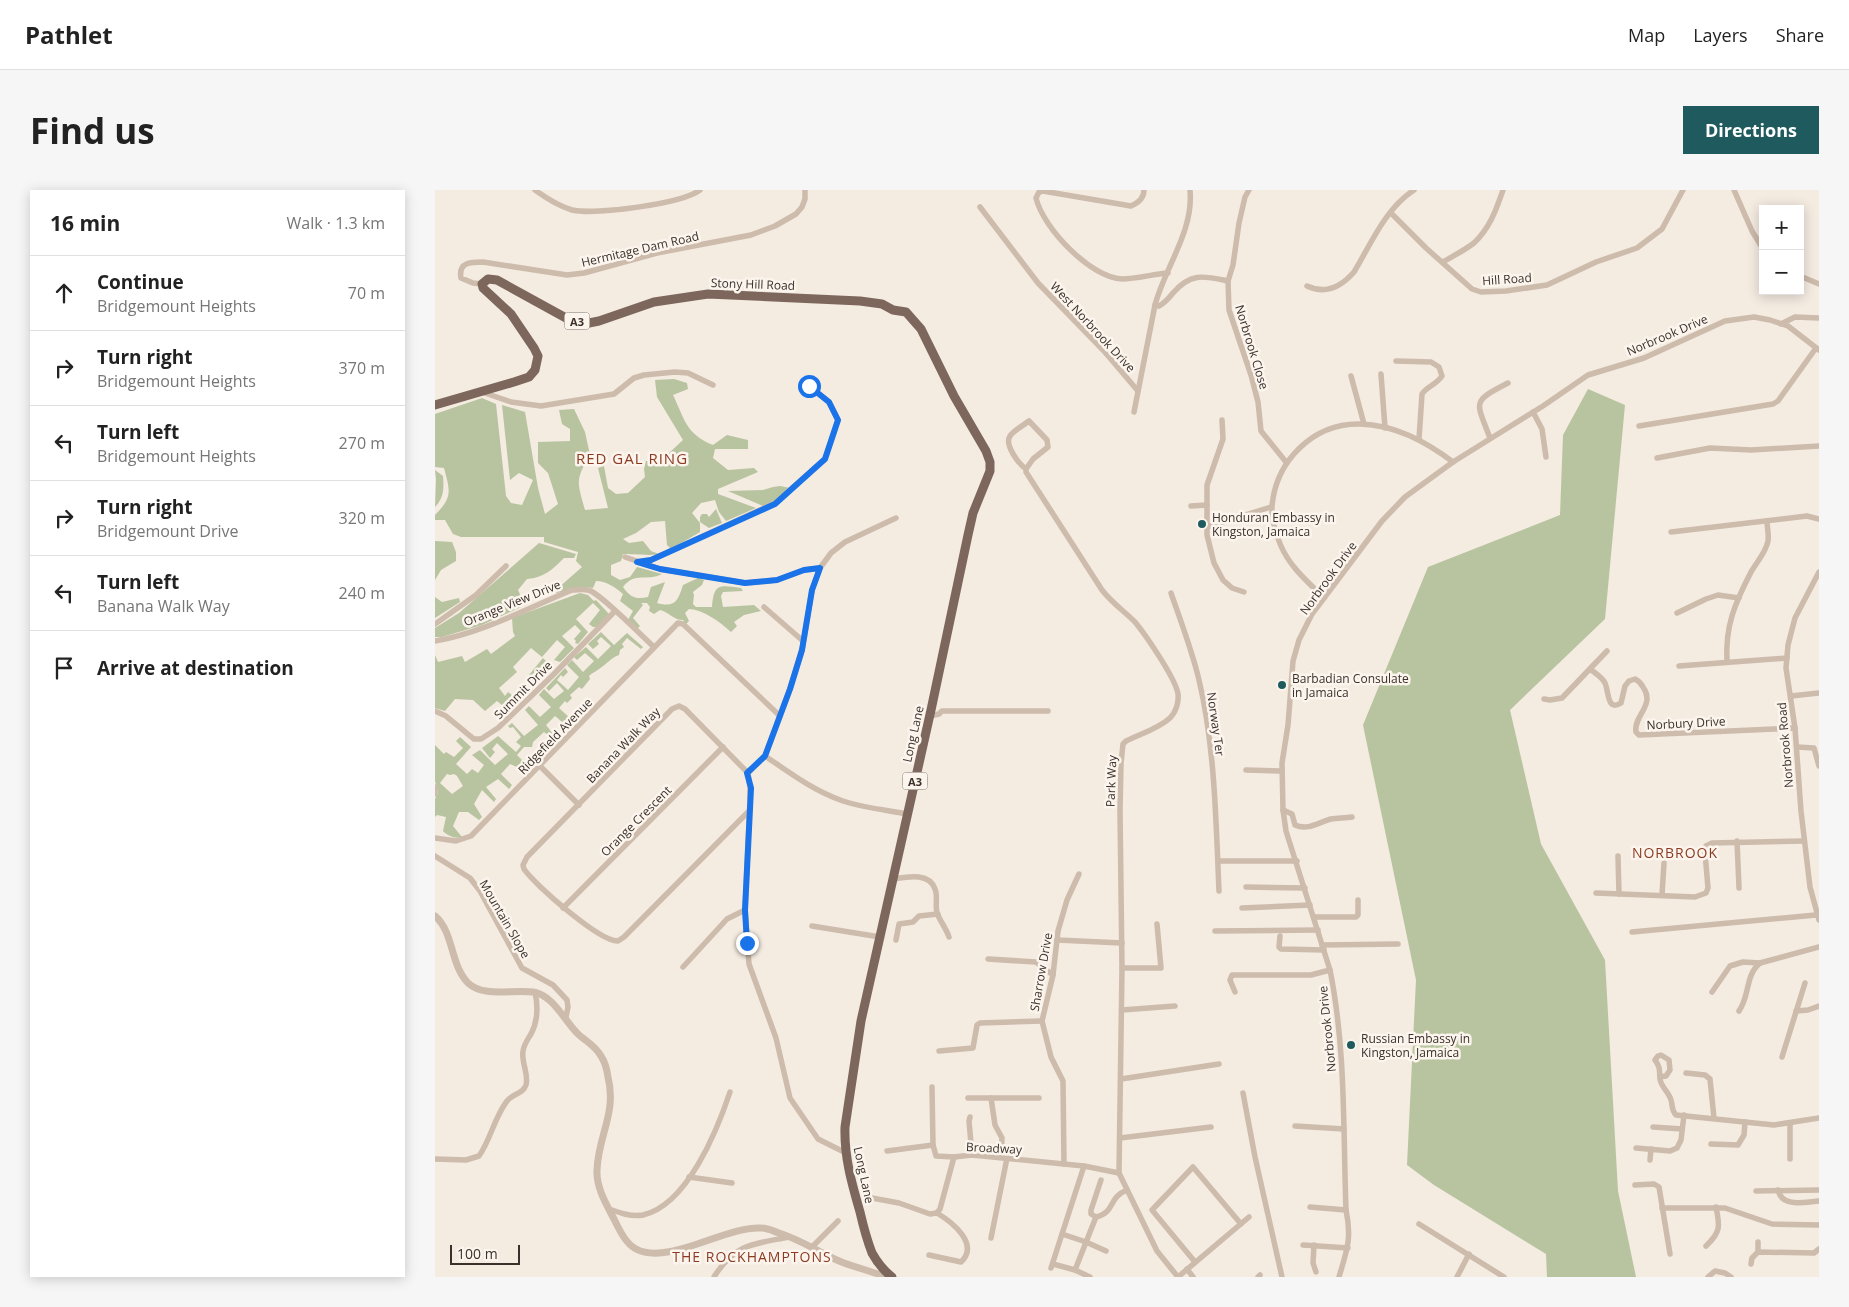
<!DOCTYPE html>
<html lang="en">
<head>
<meta charset="utf-8">
<style>
  body { margin:0; font-family:"Open Sans",sans-serif; background:#f6f6f6; color:#222 }
  .controls { position:absolute; right:15px; top:15px; display:grid; overflow:hidden; border-radius:0px; box-shadow:0 2px 12px #0003 }
  .controls button { width:45px; height:45px; display:grid; place-items:center; padding:0; border:0; border-bottom:1px solid #e0e0e0; background:#fff; color:#222; font:25px sans-serif }
  .scale { position:absolute; left:15px; bottom:12px; width:70px; box-sizing:border-box; padding-left:5px; border:2px solid #3b302b; border-top:0; font-size:14px; line-height:18px; white-space:nowrap; color:#3b302b; -webkit-text-stroke:4px #fbf5ee; paint-order:stroke }
  .stop { position:absolute; width:15px; height:15px; margin:-11px; border:4px solid #1a73e8; border-radius:50%; background:#fff }
  .stop.end { background:#1a73e8; border-color:#fff; box-shadow:0 1px 5px #0008 }
  .list { margin:0; padding:0; list-style:none }
  h2 { display:flex; justify-content:space-between; align-items:center; height:65px; margin:0; padding:0 20px; font-size:21px }
  h2 small { font-size:16px; font-weight:400; color:#767676 }
  .list li { display:grid; grid-template-columns:32px 1fr auto; gap:15px; align-items:center; box-sizing:border-box; height:75px; padding:0 20px; border-top:1px solid #e0e0e0 }
  .list b { display:block; font-size:19px; white-space:nowrap }
  .list p { margin:0; font-size:16px; white-space:nowrap; color:#767676 }
  .list em { font-size:16px; font-style:normal; color:#767676 }
  .icon { flex:none; width:28px; height:28px; fill:none; stroke:currentColor; stroke-width:2; stroke-linecap:round; stroke-linejoin:round }
  .map { position:relative; flex:none; width:1384px; height:1087px; overflow:hidden; border-radius:0px }
  header { display:flex; align-items:center; gap:30px; box-sizing:border-box; height:70px; padding:0 25px; background:#fff; border-bottom:1px solid #e0e0e0 }
  header strong { font-size:24px }
  nav { display:flex; gap:28px; margin-inline-start:auto; font-size:18px }
  .intro { display:flex; align-items:center; justify-content:space-between; box-sizing:border-box; height:120px; padding:0 30px }
  h1 { margin:0; font-size:35px }
  .button { padding:12px 22px; border-radius:0px; background:#1f5a5e; color:#fff; font-size:18px; font-weight:700 }
  main { display:flex; gap:30px; padding:0 30px }
  aside { flex:1; background:#fff; border-radius:0px; box-shadow:0 2px 12px #0003 }
  .map>svg:first-child { display:block }
  .green { fill:#b8c4a0; fill-rule:evenodd }
  .lines { fill:none; stroke-linecap:round; stroke-linejoin:round }
  .minor { stroke:#cdbbac; stroke-width:5.5 }
  .tertiary { stroke:#cdbbac; stroke-width:7 }
  .primary { stroke:#7d675c; stroke-width:9 }
  .route { stroke:#1a73e8; stroke-width:6 }
  .poi-dot { fill:#1f5a5e; stroke:#fbf5ee; stroke-width:2 }
  .labels { text-anchor:middle; dominant-baseline:central; stroke-width:5; stroke-linejoin:round; paint-order:stroke }
  .shield { fill:#fbf5ee; stroke:#756b66; stroke-width:1 }
  .shield-label { font-size:11px; font-weight:bold; fill:#3b302b }
  .street-label { font-size:12px; fill:#3b302b; stroke:#fbf5ee }
  .poi-label { font-size:12px; fill:#3b302b; stroke:#fbf5ee; text-anchor:start }
  .neighbourhood-label { font-size:14px; letter-spacing:1px; fill:#8c3b22; stroke:#fbf5ee }
  .quarter-label { font-size:15px; letter-spacing:1px; fill:#8c3b22; stroke:#fbf5ee }
</style>
</head>
<body>
<header>
<strong>Pathlet</strong>
<nav><a>Map</a><a>Layers</a><a>Share</a></nav>
</header>
<div class="intro"><h1>Find us</h1><a class="button">Directions</a></div>
<main>
<aside>
<h2>16 min<small>Walk · 1.3 km</small></h2>
<ul class="list">
<li><svg class="icon" aria-label="ahead" viewBox="0 0 24 24"><path d="M12 20V5M6 11l6-6 6 6"/></svg><div><b>Continue</b><p>Bridgemount Heights</p></div><em>70 m</em></li>
<li><svg class="icon" aria-label="right" viewBox="0 0 24 24"><path d="M7 20v-9h11M14 6l5 5-5 5"/></svg><div><b>Turn right</b><p>Bridgemount Heights</p></div><em>370 m</em></li>
<li><svg class="icon" aria-label="left" viewBox="0 0 24 24"><path d="M17 20v-9H6M10 6l-5 5 5 5"/></svg><div><b>Turn left</b><p>Bridgemount Heights</p></div><em>270 m</em></li>
<li><svg class="icon" aria-label="right" viewBox="0 0 24 24"><path d="M7 20v-9h11M14 6l5 5-5 5"/></svg><div><b>Turn right</b><p>Bridgemount Drive</p></div><em>320 m</em></li>
<li><svg class="icon" aria-label="left" viewBox="0 0 24 24"><path d="M17 20v-9H6M10 6l-5 5 5 5"/></svg><div><b>Turn left</b><p>Banana Walk Way</p></div><em>240 m</em></li>
<li><svg class="icon" aria-label="arrive" viewBox="0 0 24 24"><path d="M6 21V4h12l-3 4 3 4H6"/></svg><div><b>Arrive at destination</b></div></li>
</ul>
</aside>
<div class="map">
<svg width="1384" height="1087" viewBox="0 0 1384 1087">
  <rect width="100%" height="100%" fill="#f4ebe1"/>
  <g class="green">
    <path d="M239,189L252,193L253,199L238,205C250,230 251,244 278,255L292,245L313,250V259H280L278,268L293,280L319,278L323,282L283,299V304L321,318L291,331L284,322L280,310L266,313L257,323L265,333V342L236,359L232,355L230,331L216,332L201,343L188,349L194,353L208,351L216,361L224,364C219,366 196,364 188,364L186,371L176,375V385L185,390L195,387L202,377L227,384C212,392 200,381 188,397C195,407 201,410 213,407L216,397L230,392L222,413C240,418 243,411 248,395L263,388L269,390L267,395L258,402L259,405L258,414L261,417H277C279,393 284,395 306,398L308,401L288,402L286,406L288,417L319,415L326,421L309,425L299,432L302,436L296,442C285,432 269,420 254,419L250,423L254,431L251,434L248,430C238,430 234,422 225,420L219,424L214,421L215,417L212,413H206L208,415L198,428L205,436L202,439L193,430L198,421L185,411L188,404C180,397 171,391 161,391L158,398L151,397L121,403L122,399L147,377L141,371L143,362L109,352V347H26L18,344L10,330H0V325C18,307 15,301 9,278L0,277V224L47,208L61,214L71,306L76,313L87,315L98,290L84,283L75,290L67,215L90,222L103,298L110,324L123,314L113,283L103,273V252L135,251V239L127,234L124,220L139,219L150,242L155,265C140,290 142,292 150,320L173,318L163,278L169,276L173,298L181,304L193,303L210,287L209,279L211,271H214L220,276L248,250L222,207L220,190Z"/>
    <polygon points="1153,199 1190,215 1170,429 1075,520 1106,654 1170,770 1183,1001 1201,1087 1112,1087 1111,1064 999,995 972,975 981,790 928,535 993,377 1125,325 1128,245"/>
    <path d="M0,280L8,286C9,298 9,308 0,317L1,289Z"/>
    <polygon points="345,296 355,298 341,310 328,316 293,301 328,300 338,297"/>
    <polygon points="281,319 287,333 274,338 265,332 265,327 267,324 272,324 274,327"/>
    <polygon points="0,351 17,352 21,362 21,371 6,380 0,390"/>
    <path d="M104,353L141,364L139,368H129C118,379 109,388 92,389L83,400L87,409L86,417L47,435L7,447H0V438L24,423Z"/>
    <polygon points="145,403 153,405 159,411 161,410 174,424 161,437 158,437 154,434 165,420 158,413 141,429 153,442 143,454 140,453 141,451 139,449 146,441 140,435 127,446 139,458 125,472 119,470 130,457 122,450 107,467 96,458 78,477 82,482 64,498 70,506 73,502 78,506 76,509 78,514 73,520 62,511 50,521 38,510 20,509 10,521 0,518 0,465 3,472 27,466 30,472 52,459 56,464 80,446 78,442 77,428"/>
    <polygon points="0,407 7,412 24,408 25,412 0,428"/>
    <path d="M166,442L179,455L192,443L208,457L206,459L192,448L187,454L189,457L185,460L184,465C175,468 171,475 164,479C160,482 157,483 154,486L155,489L147,499L144,497L135,505L137,508L132,513L130,511L124,518L137,530L136,535L132,536L120,526L111,535L122,549H118L109,542L98,552L97,557H89L82,565L88,571L86,576L82,577L75,574L66,584L77,595L74,599L63,589L51,597L61,609L59,612L47,600L39,614L47,627L44,630L33,622H24L18,636L27,647C20,649 13,646 8,641L11,627L2,625L0,627V609L3,603L0,591V555L9,564L11,562L19,567L28,558L21,551L25,547L36,557L21,574L32,584L37,579L43,583L49,575L37,565L45,560L60,575L73,564L62,553L57,559L60,562L55,568L47,558L63,546L81,562L86,556L81,552L86,547L78,537L75,538L73,536L77,533L89,546L103,535L90,520L94,516L105,527L116,517L104,505L109,499L119,509L129,501L122,493L114,501L111,498L130,478L133,482L128,487L126,485L122,490L133,500L144,487L132,475L137,470L148,482L159,471L150,463L142,470L139,467L151,457L163,469L176,456L166,447L162,451L164,454L158,459L153,454ZM12,584L15,585L19,584L22,586L28,596L17,604L5,593Z"/>
    <polygon points="108,468 118,478 114,482 111,480 95,487 94,485"/>
  </g>
  <g class="lines">
    <g class="minor">
      <path d="M100,0C111,8 124,16 137,20C161,25 246,14 265,0"/>
      <path d="M709,0C709,8 703,13 696,16L608,1L604,2L601,8C608,38 656,88 687,89C702,89 718,84 733,83"/>
      <polyline points="814,0 810,7 804,33 798,75 793,91 794,120 816,185 823,212 826,241 851,272"/>
      <polyline points="1299,0 1317,41 1328,59"/>
      <polyline points="545,17 603,93 669,161 703,201"/>
      <polyline points="956,23 991,58 1037,99 1046,102 1071,101 1112,95 1161,72 1202,58 1227,39 1248,0"/>
      <path d="M1008,72C1018,66 1030,60 1039,53C1055,38 1061,20 1068,0"/>
      <polyline points="1365,86 1384,94"/>
      <path d="M47,94L38,93L26,88C23,72 36,72 48,72L132,85L149,83L222,63L316,45L340,36L361,24L367,17L370,9V0"/>
      <path d="M872,96C891,105 906,97 919,82C936,54 950,19 979,0"/>
      <path d="M720,115L724,116C730,113 734,108 738,103C756,82 769,86 793,91"/>
      <polyline points="1346,134 1360,127 1384,128"/>
      <path d="M961,171L996,172L1004,177L1007,186C1000,196 992,196 987,204L984,249"/>
      <polyline points="946,184 950,238"/>
      <polyline points="916,186 929,234"/>
      <polyline points="47,202 76,212 106,216 179,204 199,188 209,185 240,182 253,183 278,195"/>
      <path d="M699,222L720,115C730,77 759,41 755,0"/>
      <polyline points="1098,222 1107,239 1111,267"/>
      <polyline points="787,230 788,249 772,295 772,345 779,373 788,390 797,398 809,402"/>
      <polyline points="1204,236 1338,214 1343,211 1381,158"/>
      <path d="M1055,248C1041,211 1036,212 1073,193"/>
      <polyline points="1222,268 1275,258 1316,260 1384,256"/>
      <path d="M591,279L598,269L613,257L612,250L594,231C589,235 579,240 575,246C569,255 584,274 591,279V282L667,400C677,413 689,421 700,432C710,444 741,489 743,504C744,512 741,522 735,528C723,539 705,544 691,551L688,554L686,573L685,621L687,778L684,983L722,1061L743,1087"/>
      <polyline points="756,316 772,315"/>
      <polyline points="772,337 836,317"/>
      <polyline points="1236,342 1372,326 1384,329"/>
      <polyline points="190,367 225,379 310,393 342,390 369,380 385,378"/>
      <polyline points="202,372 216,370 340,313 390,269 403,230 394,212 374,196"/>
      <polyline points="1384,382 1360,428 1353,455 1351,478 1360,538 1366,621 1375,697 1384,730"/>
      <path d="M736,403C746,432 757,460 764,490C780,557 781,633 784,701"/>
      <path d="M889,408C873,392 855,377 846,356C841,345 836,328 837,316C841,271 878,233 925,234C960,235 990,251 1018,272"/>
      <polyline points="329,417 368,451"/>
      <polyline points="1242,423 1271,409 1283,405 1304,408"/>
      <polyline points="0,434 41,405 71,376"/>
      <path d="M0,451C47,443 93,418 137,400C142,400 148,399 153,400C164,402 208,447 219,457"/>
      <path d="M1292,471C1290,436 1300,413 1316,382C1322,372 1331,362 1333,351C1334,344 1332,337 1332,331"/>
      <polyline points="1244,476 1352,468"/>
      <path d="M1155,479C1160,483 1167,487 1170,493C1174,502 1172,522 1186,513L1190,496L1194,491L1200,489C1204,491 1206,493 1208,497C1221,515 1198,526 1201,542L1204,545L1360,538"/>
      <polyline points="1356,506 1384,503"/>
      <polyline points="1109,509 1115,510 1127,508 1172,461"/>
      <polyline points="0,521 11,526 39,549 46,549 63,538 118,485 180,421"/>
      <polyline points="495,526 504,524 507,521 613,521"/>
      <polyline points="1362,557 1379,558 1384,576"/>
      <path d="M330,566C355,583 379,601 408,611C429,618 451,620 473,624"/>
      <polyline points="105,576 144,615"/>
      <polyline points="811,580 847,581"/>
      <polyline points="313,583 330,566 355,499 367,460 377,400 385,378 396,363 410,352 461,328"/>
      <polyline points="0,597 0,604"/>
      <path d="M315,620L189,747L183,751C165,752 100,695 89,679L88,675L92,667L237,519L244,516L250,519L313,583L315,598V609L310,720L314,774L341,848L355,908L383,949L411,963"/>
      <path d="M848,620L857,624L860,635C873,641 884,632 896,629C903,628 911,628 917,627"/>
      <polyline points="0,648 21,651 36,646 243,433 248,434 345,526"/>
      <polyline points="1302,651 1304,698"/>
      <polyline points="0,666 35,688 45,701 87,778 118,795 132,810 133,817 131,827"/>
      <polyline points="1183,666 1184,704"/>
      <polyline points="783,671 862,671"/>
      <path d="M458,689C472,687 494,682 500,699C503,706 500,715 502,723C505,731 511,738 514,747"/>
      <polyline points="811,697 870,698"/>
      <polyline points="1161,703 1260,707 1271,703 1273,698 1270,663 1271,656 1277,653 1369,651"/>
      <polyline points="1227,705 1229,673"/>
      <polyline points="128,718 288,557"/>
      <polyline points="807,718 875,715"/>
      <polyline points="879,727 921,727 923,725 923,710"/>
      <polyline points="377,736 445,747"/>
      <polyline points="780,741 883,740"/>
      <polyline points="1197,742 1381,725"/>
      <polyline points="845,746 844,757 846,759 889,760"/>
      <polyline points="461,750 464,734 478,732 484,726 503,724"/>
      <polyline points="622,750 687,753"/>
      <polyline points="887,755 963,754"/>
      <polyline points="553,769 601,772 618,785"/>
      <polyline points="248,777 292,729 310,720"/>
      <polyline points="687,778 726,778 722,734"/>
      <polyline points="800,802 795,790 797,785 876,785 895,780"/>
      <polyline points="1277,802 1295,776 1308,772 1325,773"/>
      <polyline points="687,820 740,816"/>
      <path d="M1304,821C1315,806 1310,785 1325,773L1384,757"/>
      <polyline points="1361,821 1373,820 1384,816"/>
      <polyline points="504,861 538,858 542,835 545,833 607,831"/>
      <polyline points="1347,867 1370,793"/>
      <polyline points="1251,883 1270,885 1275,889 1279,928"/>
      <path d="M1225,887L1231,886L1235,880L1234,870L1226,865L1223,866L1220,870C1226,878 1224,881 1225,889C1226,897 1234,902 1236,910C1238,916 1236,920 1241,925L1339,935L1384,928"/>
      <polyline points="686,889 784,874"/>
      <polyline points="497,897 498,955 501,966 519,967 537,965 649,976 684,983"/>
      <polyline points="808,903 820,967 847,1087"/>
      <polyline points="533,908 604,908"/>
      <polyline points="556,908 560,935 567,948 566,967"/>
      <polyline points="535,927 534,931 537,965"/>
      <polyline points="1355,933 1355,969"/>
      <polyline points="860,936 909,939"/>
      <polyline points="1218,937 1247,939"/>
      <polyline points="685,948 776,937"/>
      <polyline points="1276,954 1303,955 1309,945 1310,932"/>
      <polyline points="1201,958 1235,961 1242,958 1246,950 1249,925"/>
      <polyline points="452,961 498,955"/>
      <path d="M0,969L31,970L44,966C56,949 59,928 72,911C77,904 88,904 91,895C94,884 86,872 88,861C89,854 93,849 96,844C103,831 103,816 100,802"/>
      <polyline points="1215,970 1216,959"/>
      <polyline points="629,974 628,891 616,867 607,831 618,785 623,741 632,710 644,684"/>
      <polyline points="254,987 297,993"/>
      <polyline points="1200,995 1219,994 1224,997 1235,1064"/>
      <path d="M1343,1000C1347,1018 1370,1012 1384,1011"/>
      <polyline points="1321,1001 1384,1000"/>
      <polyline points="437,1008 464,1013 495,1024 502,1023"/>
      <polyline points="875,1017 911,1020"/>
      <polyline points="1227,1018 1290,1018 1337,1034 1384,1035"/>
      <path d="M174,1019C185,1023 196,1027 208,1025C252,1015 282,941 295,902"/>
      <polyline points="502,1023 505,1019 519,967"/>
      <path d="M661,1027C682,1021 672,1008 692,1000"/>
      <polyline points="661,1027 656,1024 656,1020 666,990"/>
      <polyline points="984,1034 1069,1087"/>
      <polyline points="627,1044 651,1052 671,1061"/>
      <polyline points="556,1048 572,968"/>
      <polyline points="1323,1052 1323,1062"/>
      <polyline points="868,1055 913,1058"/>
      <polyline points="879,1055 878,1073 881,1082"/>
      <path d="M1271,1056C1286,1042 1285,1036 1281,1017"/>
      <polyline points="377,1057 403,1031"/>
      <path d="M494,1065L526,1072C545,1054 517,1032 502,1023"/>
      <polyline points="760,1072 717,1020 758,977 806,1034"/>
      <polyline points="618,1074 640,1080 655,1087"/>
      <polyline points="1316,1074 1317,1068 1323,1062 1379,1063 1384,1059"/>
      <polyline points="616,1078 649,976"/>
      <polyline points="752,1079 758,1087"/>
      <polyline points="640,1080 661,1027"/>
      <path d="M279,1087C300,1053 319,1054 354,1047"/>
      <polyline points="743,1087 814,1027"/>
      <polyline points="823,1087 825,1085"/>
      <path d="M904,1087C912,1060 917,1048 911,1020C908,940 911,859 895,780L851,641L848,620L847,573L853,535L858,471L864,450L877,424L947,331L970,307L1018,272L1108,216L1153,185L1209,168L1290,131L1319,127L1335,130L1353,136L1384,160"/>
      <polyline points="1022,1087 1034,1064"/>
      <polyline points="1273,1087 1280,1081 1290,1083 1296,1087"/>
    </g>
    <path class="tertiary" d="M0,726C19,742 15,775 33,793C49,808 78,799 98,802C118,805 129,830 142,843C150,851 160,855 166,866C170,872 172,880 173,887C182,923 163,946 162,980C161,997 171,1014 179,1029C184,1039 190,1053 201,1059C233,1076 290,1036 326,1038C332,1038 338,1041 344,1043C367,1050 386,1064 409,1073C423,1078 438,1082 452,1087"/>
    <path class="primary" d="M0,215L79,192L94,187L100,180L103,166L99,158L76,124L48,98L47,94L53,89L62,90L131,128L154,133L164,131L219,112L273,104L425,111L447,114L458,120L471,122L486,139L519,206L551,261L555,272V281L538,323L533,345L496,520L426,831L410,937C409,967 417,994 425,1022C428,1035 432,1050 437,1063C442,1072 448,1080 457,1087"/>
  </g>
  <g class="lines">
    <polyline class="route" points="312,753 310,720 316,598 312,583 330,566 355,499 367,460 377,400 385,378 369,380 342,390 310,393 225,379 202,372 216,370 340,314 390,269 403,230 394,212 374,196"/>
  </g>
  <g class="poi-dot">
    <circle cx="767" cy="334" r="5"/>
    <circle cx="847" cy="495" r="5"/>
    <circle cx="916" cy="855" r="5"/>
  </g>
  <g class="labels">
    <g class="shield">
      <rect x="129.5" y="122.5" width="25" height="17" rx="4"/>
      <rect x="467.5" y="582.5" width="25" height="17" rx="4"/>
    </g>
    <g class="shield-label">
      <text x="142" y="131">A3</text>
      <text x="480" y="591">A3</text>
    </g>
    <g class="street-label">
      <text transform="translate(205 59) rotate(-13)">Hermitage Dam Road</text>
      <text transform="translate(1072 89) rotate(-4)">Hill Road</text>
      <text transform="translate(318 94) rotate(2)">Stony Hill Road</text>
      <text transform="translate(658 137) rotate(47)">West Norbrook Drive</text>
      <text transform="translate(1232 145) rotate(-23)">Norbrook Drive</text>
      <text transform="translate(817 157) rotate(73)">Norbrook Close</text>
      <text transform="translate(893 388) rotate(-54)">Norbrook Drive</text>
      <text transform="translate(77 413) rotate(-22)">Orange View Drive</text>
      <text transform="translate(88 500) rotate(-45)">Summit Drive</text>
      <text transform="translate(1251 533) rotate(-3)">Norbury Drive</text>
      <text transform="translate(781 534) rotate(82)">Norway Ter</text>
      <text transform="translate(478 544) rotate(-77)">Long Lane</text>
      <text transform="translate(120 546) rotate(-46)">Ridgefield Avenue</text>
      <text transform="translate(188 555) rotate(-46)">Banana Walk Way</text>
      <text transform="translate(1350 555) rotate(-95)">Norbrook Road</text>
      <text transform="translate(676 591) rotate(-88)">Park Way</text>
      <text transform="translate(201 631) rotate(-45)">Orange Crescent</text>
      <text transform="translate(70 729) rotate(60)">Mountain Slope</text>
      <text transform="translate(606 782) rotate(-80)">Sharrow Drive</text>
      <text transform="translate(892 839) rotate(-96)">Norbrook Drive</text>
      <text transform="translate(559 958) rotate(3)">Broadway</text>
      <text transform="translate(429 985) rotate(78)">Long Lane</text>
    </g>
    <g class="poi-label">
      <text x="777" y="327">Honduran Embassy in<tspan x="777" dy="14">Kingston, Jamaica</tspan></text>
      <text x="857" y="488">Barbadian Consulate<tspan x="857" dy="14">in Jamaica</tspan></text>
      <text x="926" y="848">Russian Embassy in<tspan x="926" dy="14">Kingston, Jamaica</tspan></text>
    </g>
    <g class="neighbourhood-label">
      <text x="1240" y="662">NORBROOK</text>
      <text x="317" y="1066">THE ROCKHAMPTONS</text>
    </g>
    <g class="quarter-label">
      <text x="197" y="268">RED GAL RING</text>
    </g>
  </g>
</svg>
<div class="controls">
<button>+</button>
<button>−</button>
</div>
<div class="scale">100 m</div>
<div class="stop" style="left:374px;top:196px"></div>
<div class="stop end" style="left:312px;top:753px"></div>
</div>
</main>
</body>
</html>
